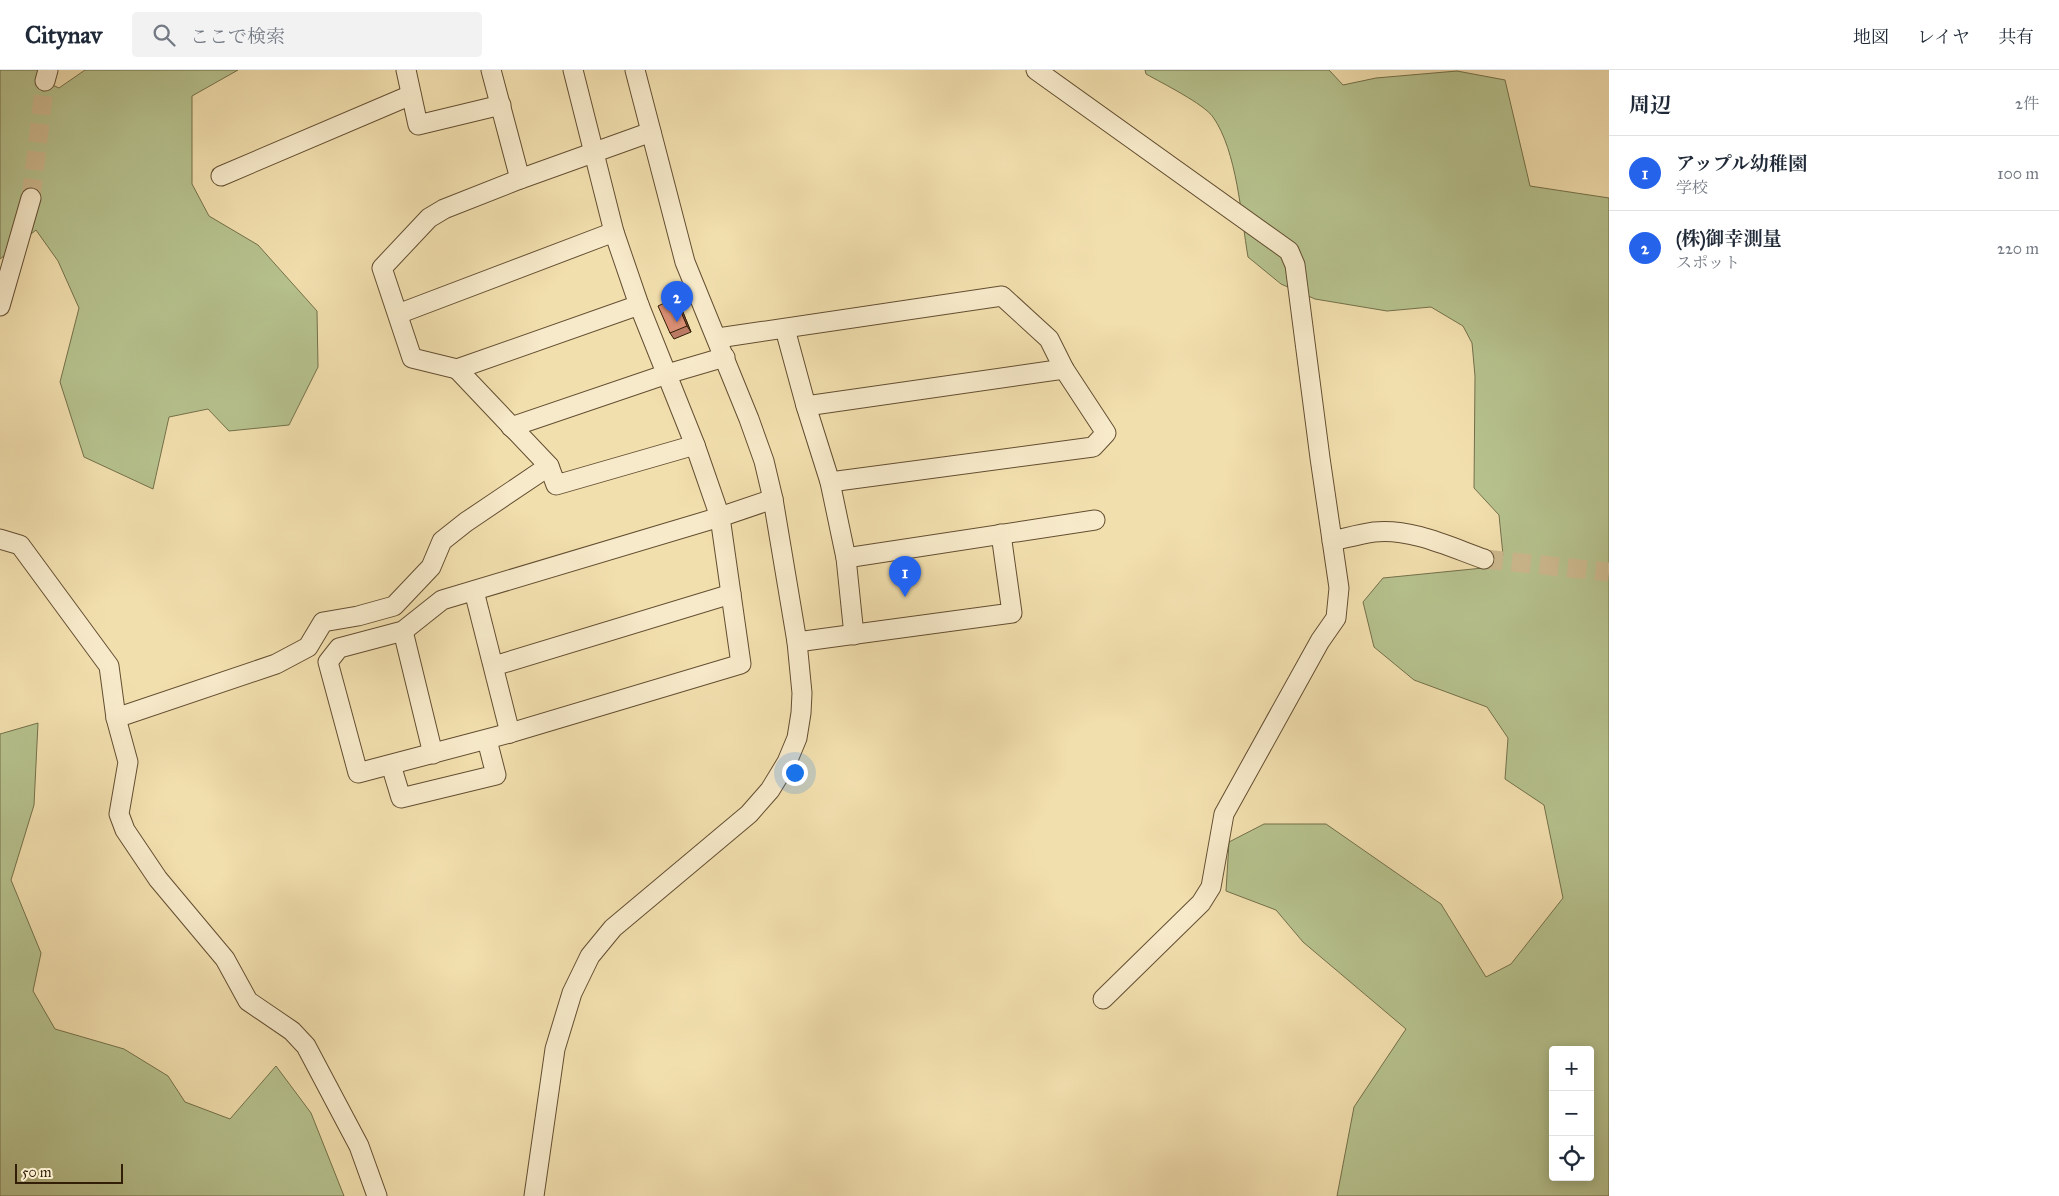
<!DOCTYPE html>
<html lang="ja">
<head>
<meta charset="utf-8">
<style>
  body { margin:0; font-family:"IM FELL Great Primer","Noto Serif JP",serif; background:#f2f2f3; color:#1f2937 }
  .controls { position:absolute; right:15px; bottom:15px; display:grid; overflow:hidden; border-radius:5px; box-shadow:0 2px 12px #0003 }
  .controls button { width:45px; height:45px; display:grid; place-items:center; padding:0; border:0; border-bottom:1px solid #e0e1e3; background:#fff; color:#1f2937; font:25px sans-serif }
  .scale { position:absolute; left:15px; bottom:12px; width:108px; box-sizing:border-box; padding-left:5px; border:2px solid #331e07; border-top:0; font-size:14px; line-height:18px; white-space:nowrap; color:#331e07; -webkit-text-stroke:4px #f7eaca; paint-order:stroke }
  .you { position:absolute; left:794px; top:702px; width:18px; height:18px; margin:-12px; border:4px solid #fff; border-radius:50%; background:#1a73e8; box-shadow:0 0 0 8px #1a73e833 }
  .badge { display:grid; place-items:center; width:32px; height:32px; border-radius:50%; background:#2563eb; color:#fff; font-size:16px; font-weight:700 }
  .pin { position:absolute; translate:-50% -41px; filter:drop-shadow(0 1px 2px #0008) }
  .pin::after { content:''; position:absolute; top:26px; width:18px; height:15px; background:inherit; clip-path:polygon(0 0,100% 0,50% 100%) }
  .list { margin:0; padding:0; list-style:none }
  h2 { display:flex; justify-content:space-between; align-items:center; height:65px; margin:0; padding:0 20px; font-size:21px }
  h2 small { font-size:16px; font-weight:400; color:#747a83 }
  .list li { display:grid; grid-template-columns:32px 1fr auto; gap:15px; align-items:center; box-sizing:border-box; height:75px; padding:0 20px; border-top:1px solid #e0e1e3 }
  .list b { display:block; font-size:19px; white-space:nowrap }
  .list p { margin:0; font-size:16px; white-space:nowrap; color:#747a83 }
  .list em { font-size:16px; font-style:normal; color:#747a83 }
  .icon { flex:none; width:28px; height:28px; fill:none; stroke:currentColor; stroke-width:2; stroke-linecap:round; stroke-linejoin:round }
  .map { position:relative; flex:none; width:1609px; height:1126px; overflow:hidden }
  header { display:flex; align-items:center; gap:30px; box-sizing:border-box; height:70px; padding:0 25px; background:#fff; border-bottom:1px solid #e0e1e3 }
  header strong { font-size:24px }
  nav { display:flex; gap:28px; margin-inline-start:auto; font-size:18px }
  .search { width:350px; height:45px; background:#f2f2f3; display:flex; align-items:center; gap:12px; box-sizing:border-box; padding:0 18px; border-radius:5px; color:#747a83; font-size:19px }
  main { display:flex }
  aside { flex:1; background:#fff }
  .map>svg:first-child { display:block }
  .green { fill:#b6c28e; stroke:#74704a; fill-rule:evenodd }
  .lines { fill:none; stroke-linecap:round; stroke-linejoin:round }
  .minor-tunnel { stroke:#ccb88d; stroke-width:19; stroke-dasharray:19 9; stroke-linecap:butt }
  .minor-casing { stroke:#634e31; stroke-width:21 }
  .minor { stroke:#f7eaca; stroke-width:19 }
  .wall { fill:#bb7a63; stroke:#331e07 }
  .shaded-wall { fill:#986350; stroke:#331e07 }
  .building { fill:#d98e73; stroke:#331e07 }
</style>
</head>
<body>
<header>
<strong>Citynav</strong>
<div class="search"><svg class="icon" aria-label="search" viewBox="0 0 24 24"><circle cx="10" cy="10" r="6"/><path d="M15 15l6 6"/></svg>ここで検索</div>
<nav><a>地図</a><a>レイヤ</a><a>共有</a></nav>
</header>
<main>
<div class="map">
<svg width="1609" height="1126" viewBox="0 0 1609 1126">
  <rect width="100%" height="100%" fill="#f2dfae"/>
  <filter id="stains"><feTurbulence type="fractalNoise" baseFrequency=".004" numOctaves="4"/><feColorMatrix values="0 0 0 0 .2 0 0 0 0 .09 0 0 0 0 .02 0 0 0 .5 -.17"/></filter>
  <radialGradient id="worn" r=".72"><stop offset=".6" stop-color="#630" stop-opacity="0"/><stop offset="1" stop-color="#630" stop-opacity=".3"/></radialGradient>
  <g class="green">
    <polygon points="0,0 38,0 39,9 59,18 85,0 238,0 192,26 192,114 209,146 258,175 317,241 318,297 289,355 229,361 208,339 169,347 153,419 84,387 60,312 79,238 58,191 36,160 0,189"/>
    <path d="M1145,0H1329L1343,15L1376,8L1457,1L1505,10L1530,116L1609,128V1126H1337L1354,1037L1406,959L1303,872L1276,840L1226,821L1229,772L1264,754H1326L1441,834L1486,907L1511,894L1563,828L1544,735L1505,709L1508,668L1487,637L1414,610L1374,577L1363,532L1383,508L1493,497L1503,485L1499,445L1474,418L1475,306L1472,273L1463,256L1431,237L1387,241L1315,229L1281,214L1248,187C1241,146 1237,81 1213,47C1204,34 1162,13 1146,4ZM1553,980H1590V1107H1553Z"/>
    <polygon points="38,653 34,735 11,810 41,883 33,921 55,959 124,979 168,1006 185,1032 230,1049 276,996 311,1043 344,1126 0,1126 0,664"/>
  </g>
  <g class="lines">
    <g class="minor-tunnel">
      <polyline points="31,128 45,11"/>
      <polyline points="1484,489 1609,502"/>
    </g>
    <defs>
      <g id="minor">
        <polyline points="406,0 418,55 501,35"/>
        <polyline points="491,0 520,109"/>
        <polyline points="573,0 614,162 639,235 695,375 720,447 741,594 510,663 358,703 328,592 339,578 403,561 442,530 720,447 773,429"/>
        <polyline points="1036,0 1289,181 1295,195 1320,388 1339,518 1336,548 1320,571 1224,744 1211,817 1201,833 1103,929"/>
        <polyline points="45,11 48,0"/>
        <polyline points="221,106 411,25"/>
        <polyline points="639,235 457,299 412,288 382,198 429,148 444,139 520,109 651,62"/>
        <polyline points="0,236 31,128"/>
        <polyline points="398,244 614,162"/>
        <polyline points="785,259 806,336 830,412 846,488 854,565"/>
        <polyline points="718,268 1002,226 1049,269 1064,299 1106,363 1093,377 830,412"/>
        <polyline points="457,299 549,396 556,415 695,375"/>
        <polyline points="806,336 1064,299"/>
        <polyline points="511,357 667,304 725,287"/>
        <polyline points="0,469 20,475 109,596 116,648 128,692 119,744 125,760 158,809 225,889 248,931 292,961 306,976 359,1076 377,1126"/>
        <path d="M1332,471C1346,468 1360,464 1374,462C1411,458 1450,477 1484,489"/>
        <polyline points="846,488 1095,450"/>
        <polyline points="474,521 510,663"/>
        <polyline points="403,561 433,684"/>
        <polyline points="797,572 1012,543 1001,464"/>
        <polyline points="494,596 731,524"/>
        <polyline points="116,648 276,594 308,577 323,552 358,546 394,536 431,497 442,471 466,452 549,396"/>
        <polyline points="391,695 401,728 496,705 487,670"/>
        <polyline points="534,1126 555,979 572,923 590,886 613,858 749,744 770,720 787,692 797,668 801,643 802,623 797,572 773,429 764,391 749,349 685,192 635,0"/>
      </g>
    </defs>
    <use href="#minor" class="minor-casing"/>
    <use href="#minor" class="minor"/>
  </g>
  <polygon class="wall" points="680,235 691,262 674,269 670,263"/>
  <polygon class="shaded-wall" points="675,228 680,235 691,262 687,256"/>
  <polygon class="building" points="675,228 687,256 670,263 658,236"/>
  <rect width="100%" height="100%" filter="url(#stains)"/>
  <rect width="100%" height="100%" fill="url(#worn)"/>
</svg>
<div class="controls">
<button>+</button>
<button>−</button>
<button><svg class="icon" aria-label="locate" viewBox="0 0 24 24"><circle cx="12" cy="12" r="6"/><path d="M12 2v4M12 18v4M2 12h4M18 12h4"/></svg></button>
</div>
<div class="scale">50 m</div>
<div class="you"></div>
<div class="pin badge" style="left:905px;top:527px">1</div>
<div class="pin badge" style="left:677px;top:252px">2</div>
</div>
<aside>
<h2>周辺<small>2件</small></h2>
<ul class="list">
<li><span class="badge">1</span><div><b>アップル幼稚園</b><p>学校</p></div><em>100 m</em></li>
<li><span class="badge">2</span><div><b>(株)御幸測量</b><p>スポット</p></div><em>220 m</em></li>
</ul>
</aside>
</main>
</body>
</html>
